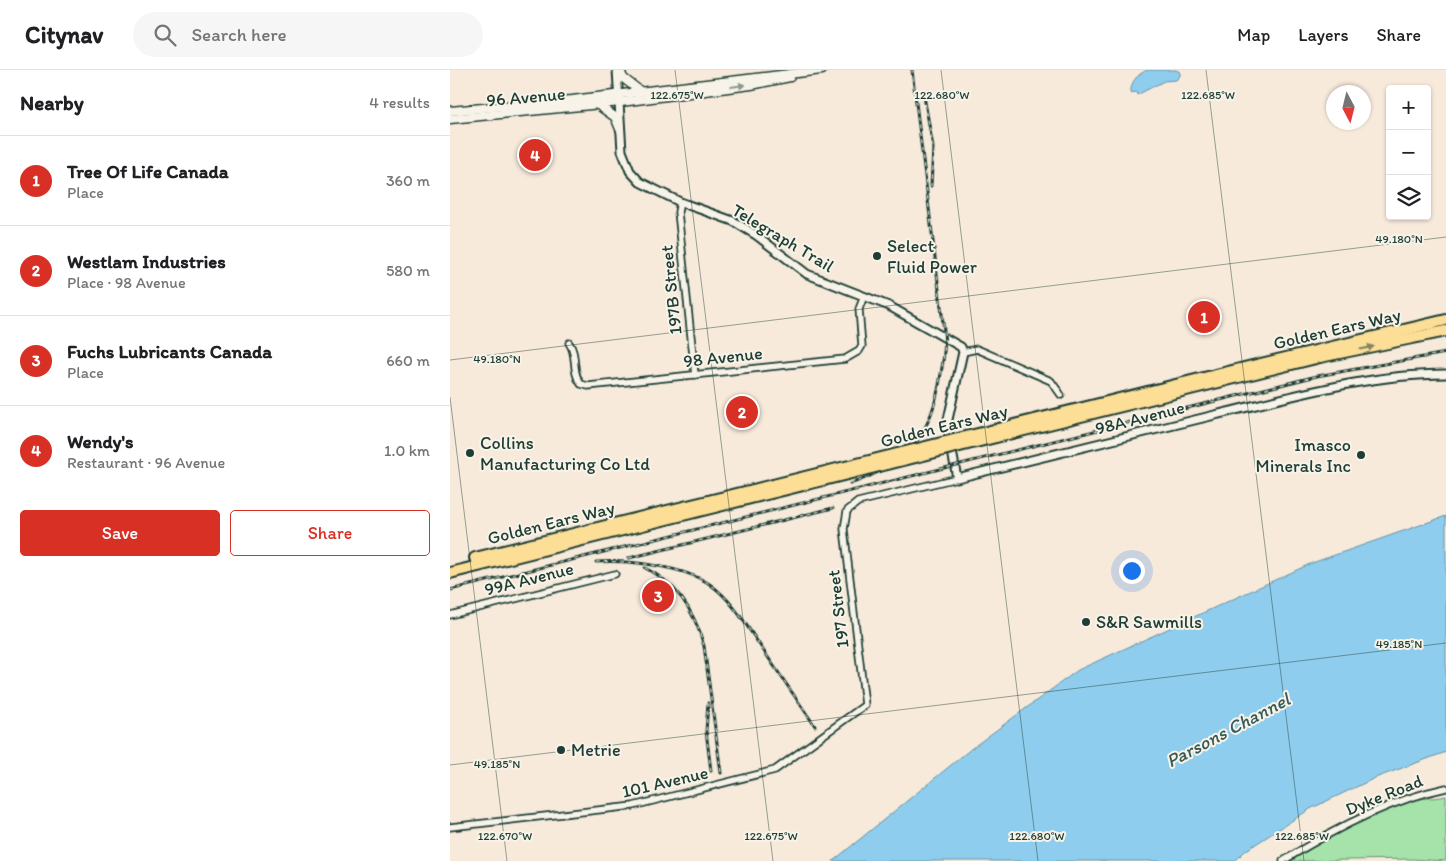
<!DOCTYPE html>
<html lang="en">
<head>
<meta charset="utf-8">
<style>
  body { margin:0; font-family:Itim,sans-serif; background:#f6f6f6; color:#202124 }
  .controls { position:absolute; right:15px; top:15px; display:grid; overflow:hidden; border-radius:5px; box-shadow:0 1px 4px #0004 }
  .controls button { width:45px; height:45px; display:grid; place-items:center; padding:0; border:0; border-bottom:1px solid #e0e0e0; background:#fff; color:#202124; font:25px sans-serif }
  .compass { position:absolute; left:876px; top:15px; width:45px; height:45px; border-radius:50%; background:#fff; box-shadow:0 1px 4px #0004; rotate:173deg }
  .you { position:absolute; left:681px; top:500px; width:18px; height:18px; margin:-12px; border:4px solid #fff; border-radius:50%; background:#1a73e8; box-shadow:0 0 0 8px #1a73e833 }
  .badge { display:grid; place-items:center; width:32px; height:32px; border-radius:50%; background:#d93025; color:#fff; font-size:16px; font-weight:700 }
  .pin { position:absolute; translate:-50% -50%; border:2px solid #fff; box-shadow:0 1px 5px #0006 }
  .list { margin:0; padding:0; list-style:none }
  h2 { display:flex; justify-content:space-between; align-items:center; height:65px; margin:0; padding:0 20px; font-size:21px }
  h2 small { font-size:16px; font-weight:400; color:#757577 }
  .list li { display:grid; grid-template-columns:32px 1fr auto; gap:15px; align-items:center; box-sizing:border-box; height:90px; padding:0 20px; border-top:1px solid #e0e0e0 }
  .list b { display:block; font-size:19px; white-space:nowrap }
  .list p { margin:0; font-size:16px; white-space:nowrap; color:#757577 }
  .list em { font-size:16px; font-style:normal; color:#757577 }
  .actions { display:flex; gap:10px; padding:15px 20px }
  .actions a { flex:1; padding:11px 0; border:1px solid #d93025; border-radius:5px; text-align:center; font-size:18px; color:#d93025 }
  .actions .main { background:#d93025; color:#fff }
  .icon { flex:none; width:28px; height:28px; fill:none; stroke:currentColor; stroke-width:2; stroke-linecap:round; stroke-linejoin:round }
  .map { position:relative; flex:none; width:996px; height:791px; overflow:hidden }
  header { display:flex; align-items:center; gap:30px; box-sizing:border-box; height:70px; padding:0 25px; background:#fff; border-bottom:1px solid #e0e0e0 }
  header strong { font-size:24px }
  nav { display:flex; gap:28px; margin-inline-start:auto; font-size:18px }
  .search { width:350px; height:45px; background:#f6f6f6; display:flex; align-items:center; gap:12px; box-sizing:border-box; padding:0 18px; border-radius:28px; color:#757577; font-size:19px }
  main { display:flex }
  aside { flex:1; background:#fff }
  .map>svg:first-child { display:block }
  .green { fill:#a5e3aa; stroke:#62906f }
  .water { fill:#8fcdef; stroke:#6293a4 }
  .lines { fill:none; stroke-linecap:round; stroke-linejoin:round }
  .minor-casing { stroke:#1f3d34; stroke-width:9 }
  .tertiary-casing { stroke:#1f3d34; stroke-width:11 }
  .secondary-casing { stroke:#1f3d34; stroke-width:11 }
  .motorway-casing { stroke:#1f3d34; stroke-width:14 }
  .minor { stroke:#f7f3e8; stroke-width:5.5 }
  .tertiary { stroke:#f7f3e8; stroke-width:7 }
  .secondary { stroke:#f7f3e8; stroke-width:8 }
  .motorway { stroke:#fcde96; stroke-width:10 }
  .rail-casing { stroke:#1f3d34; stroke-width:3 }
  .rail { stroke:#f7f3e8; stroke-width:1; stroke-dasharray:4; stroke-linecap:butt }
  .motorway-bridge-casing { stroke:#1f3d34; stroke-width:14; stroke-linecap:butt }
  .motorway-bridge { stroke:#fcde96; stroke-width:10 }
  .oneway { fill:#8b988e }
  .oneway2 { fill:#828560 }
  .ticks { fill:none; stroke:#1f3d34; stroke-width:1; stroke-opacity:0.45 }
  .poi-dot { fill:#1f3d34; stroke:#f7f3e8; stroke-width:2 }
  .labels { text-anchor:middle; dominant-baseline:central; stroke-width:4; stroke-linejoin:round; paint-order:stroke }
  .street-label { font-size:18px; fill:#1f3d34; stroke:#f7f3e8 }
  .poi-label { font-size:18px; fill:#1f3d34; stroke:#f7f3e8; text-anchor:start }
  .water-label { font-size:19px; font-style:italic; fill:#355a59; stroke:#f7f3e8 }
  .ticks-label { font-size:12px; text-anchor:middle; fill:#1f3d34; stroke:#f7f3e8; stroke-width:4; stroke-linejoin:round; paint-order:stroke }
</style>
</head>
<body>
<header>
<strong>Citynav</strong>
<div class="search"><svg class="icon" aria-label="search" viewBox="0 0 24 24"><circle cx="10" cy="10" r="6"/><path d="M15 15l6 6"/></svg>Search here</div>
<nav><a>Map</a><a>Layers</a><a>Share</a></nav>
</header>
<main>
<aside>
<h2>Nearby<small>4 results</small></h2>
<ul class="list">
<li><span class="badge">1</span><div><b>Tree Of Life Canada</b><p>Place</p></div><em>360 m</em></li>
<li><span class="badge">2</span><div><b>Westlam Industries</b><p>Place · 98 Avenue</p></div><em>580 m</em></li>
<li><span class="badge">3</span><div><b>Fuchs Lubricants Canada</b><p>Place</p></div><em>660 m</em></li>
<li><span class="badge">4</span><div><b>Wendy's</b><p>Restaurant · 96 Avenue</p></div><em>1.0 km</em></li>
</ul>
<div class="actions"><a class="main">Save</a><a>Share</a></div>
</aside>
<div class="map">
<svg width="996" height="791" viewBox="0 0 996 791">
  <rect width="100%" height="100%" fill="#f7eadb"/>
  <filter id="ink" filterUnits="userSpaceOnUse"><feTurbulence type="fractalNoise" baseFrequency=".02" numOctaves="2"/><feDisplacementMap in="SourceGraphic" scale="10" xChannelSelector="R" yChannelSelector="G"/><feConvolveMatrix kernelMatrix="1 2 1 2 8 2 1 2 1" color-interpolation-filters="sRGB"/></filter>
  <g filter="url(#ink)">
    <path class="green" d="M996,726V791L961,789L838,791C873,769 923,743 962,731C973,727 985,729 996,726Z"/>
    <g class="water">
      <path d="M697,0H726L730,2V6L726,10L714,11L687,25L686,22L681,23C680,12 687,5 697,0Z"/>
      <polygon points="996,446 996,682 925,708 860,739 795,781 785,791 383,791 522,678 628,600 862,493"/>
    </g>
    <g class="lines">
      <defs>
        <g id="minor">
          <polyline points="230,132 228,142 245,305"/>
          <path d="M119,273C128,285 121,302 131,314L138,316L395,289L409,281L412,276L409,239L414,226"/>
          <polyline points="513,282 527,279 601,311 611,325"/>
          <polyline points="0,545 165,504"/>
          <polyline points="0,757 183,736 325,700 415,635 394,459 397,441 408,432 507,408"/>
          <path d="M833,791C882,760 939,730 996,718"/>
        </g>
        <path id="tertiary" d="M167,0L172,81L180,101L190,112L230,132L283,151L306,165L357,204L439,236L511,277L513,282L497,354L507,408C593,387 679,366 765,345C840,327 918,304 996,304"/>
        <g id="secondary">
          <polyline points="170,0 173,8 190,21"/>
          <polyline points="148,35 165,47 170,59"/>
          <polyline points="0,41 122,30 372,0"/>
          <polyline points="0,49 171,32 301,15 340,7"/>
        </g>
        <g id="motorway">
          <polyline points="544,360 802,296 996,250"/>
          <polyline points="546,367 870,287 996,261"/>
          <polyline points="25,488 303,420"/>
          <polyline points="0,503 305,427"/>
        </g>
      </defs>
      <use href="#minor" class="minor-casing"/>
      <use href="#tertiary" class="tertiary-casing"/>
      <use href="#secondary" class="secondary-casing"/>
      <use href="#motorway" class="motorway-casing"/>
      <use href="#minor" class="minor"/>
      <use href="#tertiary" class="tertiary"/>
      <use href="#secondary" class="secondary"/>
      <use href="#motorway" class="motorway"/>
      <defs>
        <g id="rail">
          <polyline points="474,26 483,77 481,116"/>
          <path d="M400,414C454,395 478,372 489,315C492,297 496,280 494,261L462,0"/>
          <polyline points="179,488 383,438"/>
          <path d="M146,492C179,490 234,496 261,515C283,531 296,555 311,577C329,603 347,630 365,656"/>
          <path d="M195,498C227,513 245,543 254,576L271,703"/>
          <polyline points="0,520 867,306 996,283"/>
          <polyline points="258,633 256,661 261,701"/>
        </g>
      </defs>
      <use href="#rail" class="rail-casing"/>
      <use href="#rail" class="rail"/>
      <defs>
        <g id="motorway-bridge">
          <polyline points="303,420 544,360"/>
          <polyline points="305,427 546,367"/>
        </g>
      </defs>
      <use href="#motorway-bridge" class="motorway-bridge-casing"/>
      <use href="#motorway-bridge" class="motorway-bridge"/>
    </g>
    <defs><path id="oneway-solid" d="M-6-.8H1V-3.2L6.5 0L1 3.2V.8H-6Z" transform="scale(1.25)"/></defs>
    <use class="oneway" href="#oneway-solid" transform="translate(288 16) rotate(-8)"/>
    <use class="oneway2" href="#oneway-solid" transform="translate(917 278) rotate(-12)"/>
  </g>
  <path class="ticks" d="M225,0L323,791M491,0L588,791M756,0L854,791M0,290L996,167M0,327L57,791M0,695L996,573"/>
  <g class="poi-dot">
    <circle cx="427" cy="186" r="5"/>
    <circle cx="20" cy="383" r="5"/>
    <circle cx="911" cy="385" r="5"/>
    <circle cx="636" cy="552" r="5"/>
    <circle cx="111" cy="680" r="5"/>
  </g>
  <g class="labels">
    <g class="street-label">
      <text transform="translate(76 27) rotate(-5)">96 Avenue</text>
      <text transform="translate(333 168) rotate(31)">Telegraph Trail</text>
      <text transform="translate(221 220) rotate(-96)">197B Street</text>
      <text transform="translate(887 259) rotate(-13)">Golden Ears Way</text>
      <text transform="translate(273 287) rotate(-6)">98 Avenue</text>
      <text transform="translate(690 348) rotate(-14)">98A Avenue</text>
      <text transform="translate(494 356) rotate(-14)">Golden Ears Way</text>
      <text transform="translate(101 453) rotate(-14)">Golden Ears Way</text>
      <text transform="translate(79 509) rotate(-14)">99A Avenue</text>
      <text transform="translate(388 539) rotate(-97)">197 Street</text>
      <text transform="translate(215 712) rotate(-13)">101 Avenue</text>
      <text transform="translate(934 725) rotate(-22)">Dyke Road</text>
    </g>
    <g class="poi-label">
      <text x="437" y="176">Select<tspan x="437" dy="21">Fluid Power</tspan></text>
      <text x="30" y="373">Collins<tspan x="30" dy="21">Manufacturing Co Ltd</tspan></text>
      <text x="901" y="375" text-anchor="end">Imasco<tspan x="901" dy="21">Minerals Inc</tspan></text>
      <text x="646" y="552">S&amp;R Sawmills</text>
      <text x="121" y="680">Metrie</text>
    </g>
    <g class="water-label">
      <text transform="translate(778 660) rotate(-28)">Parsons Channel</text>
    </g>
  </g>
  <g class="ticks-label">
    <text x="227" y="29">122.675°W</text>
    <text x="492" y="29">122.680°W</text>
    <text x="758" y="29">122.685°W</text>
    <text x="949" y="173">49.180°N</text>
    <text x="47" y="293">49.180°N</text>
    <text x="949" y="578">49.185°N</text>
    <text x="47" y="698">49.185°N</text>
    <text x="55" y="770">122.670°W</text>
    <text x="321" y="770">122.675°W</text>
    <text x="587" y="770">122.680°W</text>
    <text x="852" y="770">122.685°W</text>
  </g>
</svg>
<div class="controls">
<button>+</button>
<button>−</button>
<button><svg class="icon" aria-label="layers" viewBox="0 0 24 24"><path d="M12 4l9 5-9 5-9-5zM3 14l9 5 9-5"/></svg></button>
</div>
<svg class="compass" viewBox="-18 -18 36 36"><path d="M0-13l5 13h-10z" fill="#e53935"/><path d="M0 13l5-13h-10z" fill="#757577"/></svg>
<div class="you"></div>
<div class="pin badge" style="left:754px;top:247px">1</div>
<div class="pin badge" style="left:292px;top:342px">2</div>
<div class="pin badge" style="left:208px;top:526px">3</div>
<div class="pin badge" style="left:85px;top:85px">4</div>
</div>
</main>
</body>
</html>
